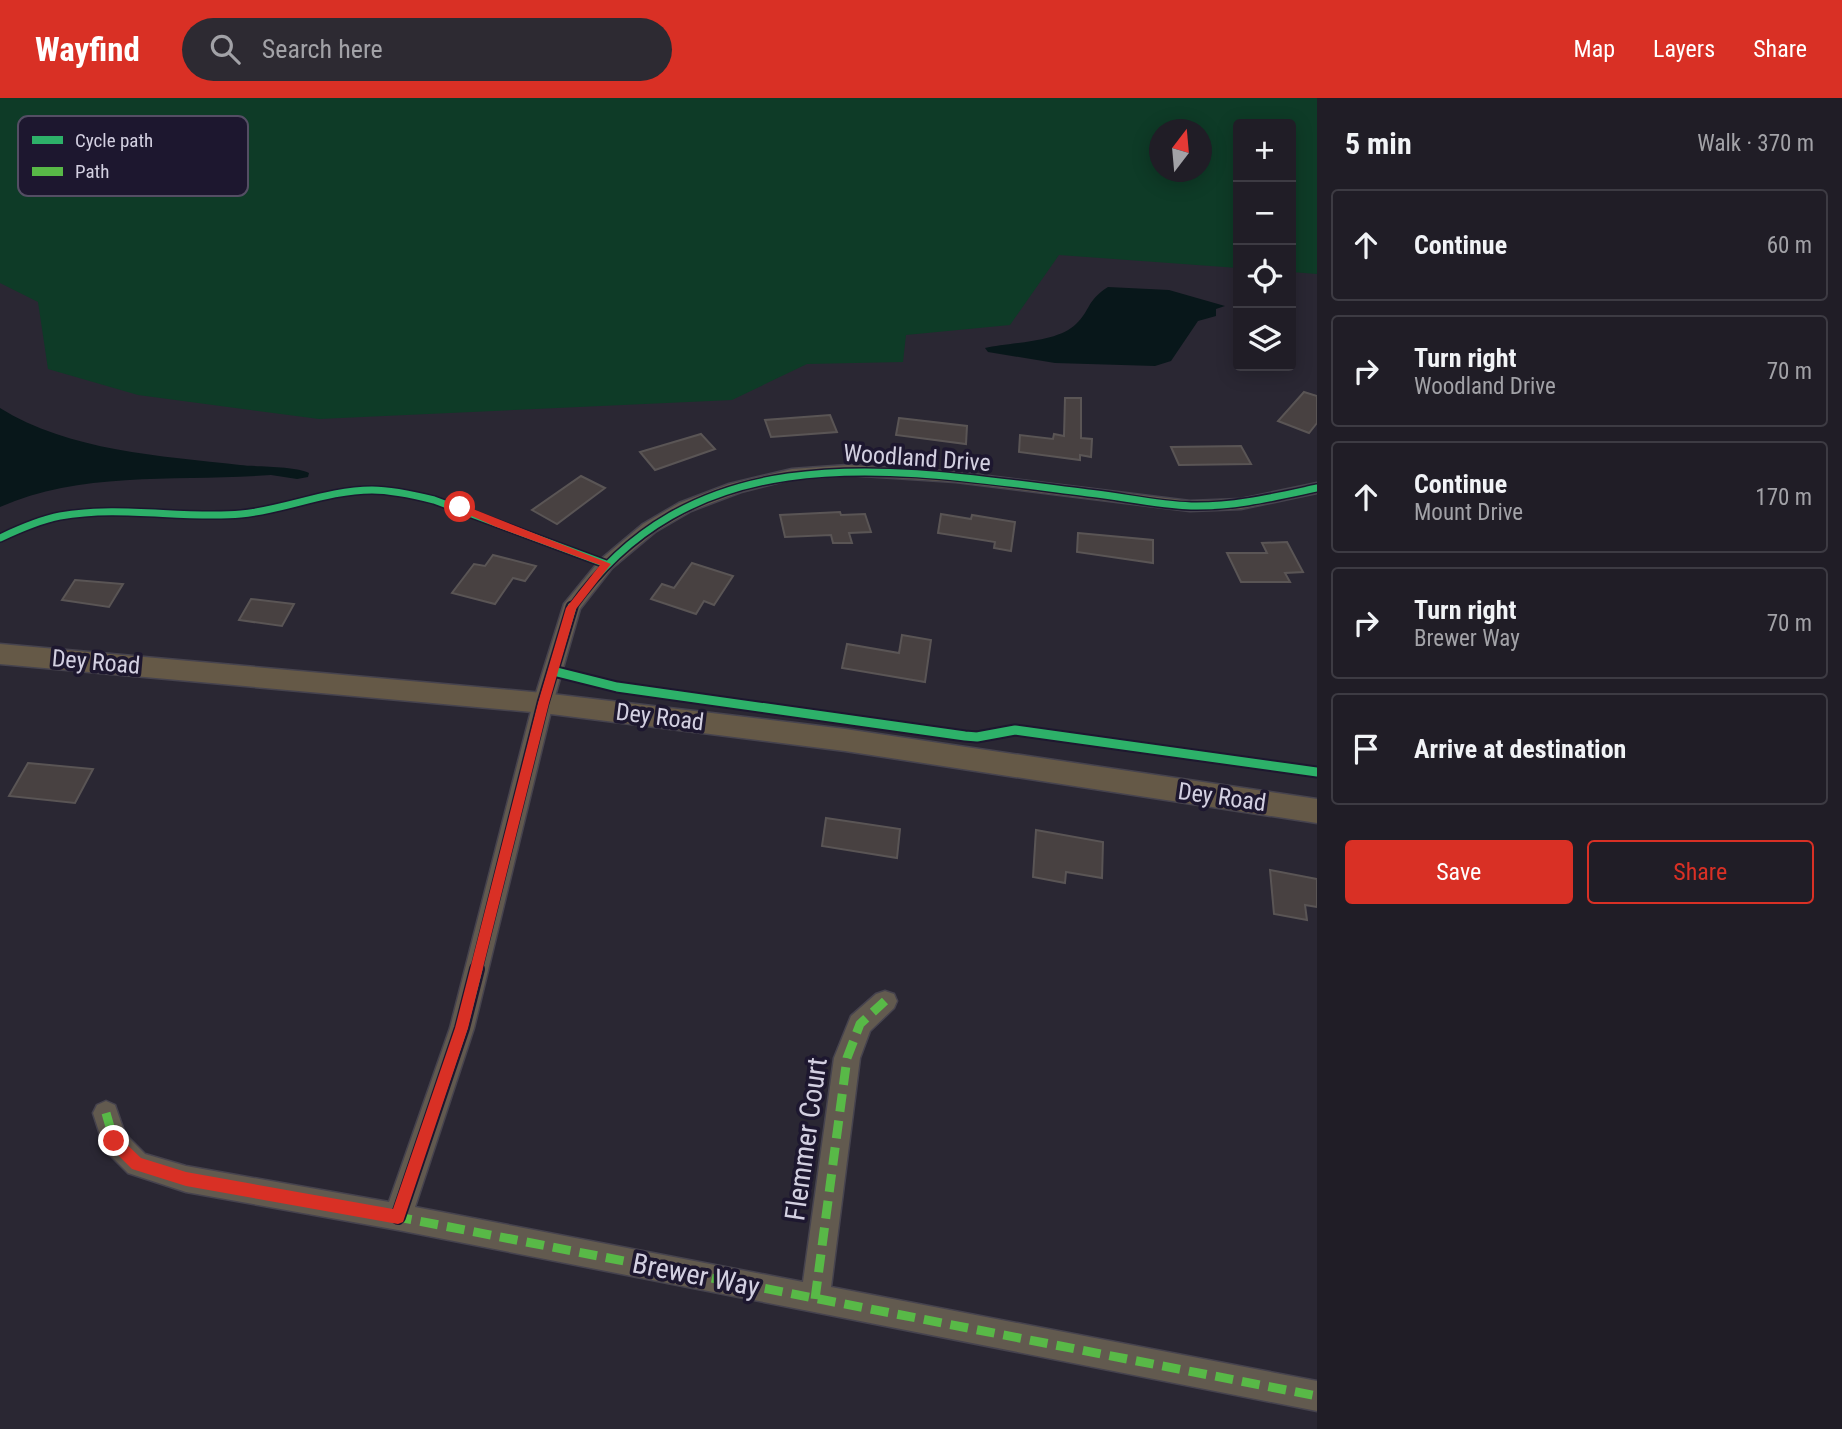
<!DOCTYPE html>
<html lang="en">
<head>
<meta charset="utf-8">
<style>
  body { margin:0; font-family:"Roboto Condensed",sans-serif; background:#2d2a32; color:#f1f3f6 }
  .controls { position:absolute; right:21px; top:21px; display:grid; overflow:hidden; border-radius:7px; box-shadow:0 4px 18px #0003 }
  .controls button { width:63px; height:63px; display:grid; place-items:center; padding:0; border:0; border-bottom:2px solid #3d3b43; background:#201d26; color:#f1f3f6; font:35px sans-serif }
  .compass { position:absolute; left:1149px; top:21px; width:63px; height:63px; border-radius:50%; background:#201d26; box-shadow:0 4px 18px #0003; rotate:16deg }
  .stop { position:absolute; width:21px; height:21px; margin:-16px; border:5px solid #d93025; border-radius:50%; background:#fff }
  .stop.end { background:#d93025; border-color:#fff; box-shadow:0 2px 7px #0008 }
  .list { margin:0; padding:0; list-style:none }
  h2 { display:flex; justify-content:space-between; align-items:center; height:91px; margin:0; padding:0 28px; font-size:30px }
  h2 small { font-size:23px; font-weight:400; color:#a2a2a7 }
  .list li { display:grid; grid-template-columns:46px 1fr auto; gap:21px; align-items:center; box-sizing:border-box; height:112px; margin:0 14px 14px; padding:0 14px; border:2px solid #3d3b43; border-radius:7px }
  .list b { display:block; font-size:26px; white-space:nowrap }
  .list p { margin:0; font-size:23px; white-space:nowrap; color:#a2a2a7 }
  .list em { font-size:23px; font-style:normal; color:#a2a2a7 }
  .actions { display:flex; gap:14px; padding:21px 28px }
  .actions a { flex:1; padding:16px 0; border:2px solid #d93025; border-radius:7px; text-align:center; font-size:24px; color:#d93025 }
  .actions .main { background:#d93025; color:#fff }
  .icon { flex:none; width:38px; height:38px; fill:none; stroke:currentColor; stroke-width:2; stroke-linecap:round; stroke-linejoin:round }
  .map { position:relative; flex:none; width:1317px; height:1331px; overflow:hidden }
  header { display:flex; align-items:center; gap:42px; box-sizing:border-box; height:98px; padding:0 35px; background:#d93025; color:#fff }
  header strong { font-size:33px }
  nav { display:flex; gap:38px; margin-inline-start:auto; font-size:24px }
  .search { width:490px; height:63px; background:#2d2a32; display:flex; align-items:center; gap:18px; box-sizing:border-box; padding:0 24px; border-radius:38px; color:#a2a2a7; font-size:26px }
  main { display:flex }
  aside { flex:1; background:#201d26 }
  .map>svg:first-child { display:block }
  .green { fill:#0e3b27; fill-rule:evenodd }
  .water { fill:#08171a }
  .building { fill:#484141; stroke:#5a5555; stroke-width:2 }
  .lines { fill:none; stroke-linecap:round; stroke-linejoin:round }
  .street-casing { stroke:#46434e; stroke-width:3 }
  .secondary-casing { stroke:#46434e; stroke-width:3 }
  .street { fill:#625a4f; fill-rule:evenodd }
  .secondary { fill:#655947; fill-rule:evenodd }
  .quiet { stroke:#58b947; stroke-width:9; stroke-dasharray:18 9; stroke-linecap:butt }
  .cycleway-far2-casing { stroke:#1d172f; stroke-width:10 }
  .cycleway-far1-casing { stroke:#1d172f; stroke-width:13 }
  .cycleway-casing { stroke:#1d172f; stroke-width:16 }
  .cycleway-far2 { stroke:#2db169; stroke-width:7 }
  .cycleway-far1 { stroke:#2db169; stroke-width:9 }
  .cycleway { stroke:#2db169; stroke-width:11 }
  .route { fill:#d93025 }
  .labels { text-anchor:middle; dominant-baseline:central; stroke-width:7; stroke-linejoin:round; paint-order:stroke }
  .street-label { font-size:24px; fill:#d3d0e1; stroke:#1d172f }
  .near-street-label { font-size:28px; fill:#d3d0e1; stroke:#1d172f }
  .key { fill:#1d172f; stroke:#544e64; stroke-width:2 }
  .key-label { font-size:19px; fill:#d3d0e1 }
</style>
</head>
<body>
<header>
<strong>Wayfind</strong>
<div class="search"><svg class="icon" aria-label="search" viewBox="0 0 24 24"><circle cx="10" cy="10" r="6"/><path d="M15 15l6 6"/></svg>Search here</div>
<nav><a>Map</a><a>Layers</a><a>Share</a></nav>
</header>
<main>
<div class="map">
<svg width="1317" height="1331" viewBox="0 0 1317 1331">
  <rect width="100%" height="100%" fill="#2a2733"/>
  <path class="green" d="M0,0H1317V176L1291,174V26H1238V170L1059,157L1010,227L906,237L903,264L807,266L732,302L319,321L138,297L48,271L38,204L0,185ZM1160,32H1202V74H1160Z"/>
  <g class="water">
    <path d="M1108,189L1169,192L1225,208L1216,211V218L1198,223L1171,263L1155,268L1055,265L988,254L985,250C1010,244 1057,245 1076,226C1091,212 1086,203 1108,189Z"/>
    <path d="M0,310C69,353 161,358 240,367C257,369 296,368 309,375L308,379L297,381L271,377C181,384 84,372 0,409Z"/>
  </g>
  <g class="building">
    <polygon points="1304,294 1317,298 1317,325 1309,335 1278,323"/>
    <polygon points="1065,300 1081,300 1081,340 1092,341 1091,359 1080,357 1080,362 1019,354 1020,337 1053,341 1054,336 1064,338"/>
    <polygon points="830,317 837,334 771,339 765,322"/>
    <polygon points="899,320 967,328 966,346 896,337"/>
    <polygon points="701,336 715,351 655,372 640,354"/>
    <polygon points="1241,348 1251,366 1179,367 1171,349"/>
    <polygon points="581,378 605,390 557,426 532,412"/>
    <polygon points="840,414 841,417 865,416 871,434 849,435 852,445 833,445 831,437 785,439 780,417"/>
    <polygon points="941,416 971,421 972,417 1015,424 1011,453 994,450 995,444 938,435"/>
    <polygon points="1078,435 1153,442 1153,465 1077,454"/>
    <polygon points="1287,444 1303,474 1285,475 1290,484 1241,484 1227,455 1267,455 1262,445"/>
    <polygon points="493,457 536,468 525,483 513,480 495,506 452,495 474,466 485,468"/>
    <polygon points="692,465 733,478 714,507 704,503 696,516 651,501 662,486 674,490"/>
    <polygon points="75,482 123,486 109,509 62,502"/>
    <polygon points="251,501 294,506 282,528 239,522"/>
    <polygon points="902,537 931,542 925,584 842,570 847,546 899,555"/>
    <polygon points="28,665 93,671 75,705 9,698"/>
    <polygon points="826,720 900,731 897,760 822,748"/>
    <polygon points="1036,732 1103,744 1102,780 1066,774 1065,785 1033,779"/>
    <polygon points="1270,772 1317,781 1317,809 1305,807 1307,822 1274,816"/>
  </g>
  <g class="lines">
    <defs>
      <polygon id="street" points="848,367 956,374 1190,403 1241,401 1317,385 1317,395 1241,411 1190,413 956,384 848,377 792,381 741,394 691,413 655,434 612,470 580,511 553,605 474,930 415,1109 803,1184 834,960 851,918 876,896 885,893 894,896 897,903 894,910 870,933 860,960 831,1189 1317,1283 1317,1313 398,1132 186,1094 128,1075 105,1052 93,1015 97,1007 106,1003 115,1007 125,1036 145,1056 186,1068 389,1104 450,930 533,605 564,506 600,462 643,426 679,405 729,386 792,371"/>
      <polygon id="secondary" points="0,546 543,595 845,631 1317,701 1317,725 845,653 543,615 0,566"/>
    </defs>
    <use href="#street" class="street-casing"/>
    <use href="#secondary" class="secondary-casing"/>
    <use href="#street" class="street"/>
    <use href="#secondary" class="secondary"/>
    <g class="quiet">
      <polyline points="106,1015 114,1043 137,1066 186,1081 398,1119 1317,1298"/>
      <polyline points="815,1201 847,960 860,926 885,903"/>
    </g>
    <defs>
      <g id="cycleway-far2">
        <path d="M0,440C19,431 39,422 60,418C120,407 181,421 241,416C285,412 327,392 372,392C393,392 414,397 434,402L606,466"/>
        <path d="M571,511C699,328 907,373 1097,396C1128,400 1160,407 1191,408C1234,409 1275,399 1317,390"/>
      </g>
      <g id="cycleway-far1">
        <polyline points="553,573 617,589 965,638 977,639 1015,632 1317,674"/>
        <polyline points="476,873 543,605 572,509"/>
      </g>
      <polyline id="cycleway" points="398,1119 462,930 477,871"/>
    </defs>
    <use href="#cycleway-far2" class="cycleway-far2-casing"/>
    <use href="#cycleway-far1" class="cycleway-far1-casing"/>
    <use href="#cycleway" class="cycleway-casing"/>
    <use href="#cycleway-far2" class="cycleway-far2"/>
    <use href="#cycleway-far1" class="cycleway-far1"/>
    <use href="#cycleway" class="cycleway"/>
  </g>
  <polygon class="route" points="456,407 463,407 611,466 576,511 549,605 468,930 403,1124 398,1126 186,1088 132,1071 109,1048 109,1039 119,1039 141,1060 186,1074 393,1111 455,930 538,605 566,510 600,467 494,428 456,411"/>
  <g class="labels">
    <g class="street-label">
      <text transform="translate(917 360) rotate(4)">Woodland Drive</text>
      <text transform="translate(96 564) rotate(5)">Dey Road</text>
      <text transform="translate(660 619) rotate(7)">Dey Road</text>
      <text transform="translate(1222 699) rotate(8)">Dey Road</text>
    </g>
    <g class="near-street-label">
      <text transform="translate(806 1041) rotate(-82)">Flemmer Court</text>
      <text transform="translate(696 1177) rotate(11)">Brewer Way</text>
    </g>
  </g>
  <rect x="18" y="18" width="230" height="80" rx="10" class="key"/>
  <rect x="32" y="38" width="31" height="8" fill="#2db169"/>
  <rect x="32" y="69" width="31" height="9" fill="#58b947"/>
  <g class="key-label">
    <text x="75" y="49">Cycle path</text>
    <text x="75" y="80">Path</text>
  </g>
</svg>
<div class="controls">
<button>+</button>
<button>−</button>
<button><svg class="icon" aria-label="locate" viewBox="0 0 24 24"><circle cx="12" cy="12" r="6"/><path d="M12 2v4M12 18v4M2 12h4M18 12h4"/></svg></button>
<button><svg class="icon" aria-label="layers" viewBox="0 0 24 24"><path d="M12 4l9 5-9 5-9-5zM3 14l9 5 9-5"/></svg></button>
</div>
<svg class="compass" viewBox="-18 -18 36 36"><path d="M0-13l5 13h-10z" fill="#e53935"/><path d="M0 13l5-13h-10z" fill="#a2a2a7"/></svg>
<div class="stop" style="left:460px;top:409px"></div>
<div class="stop end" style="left:114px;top:1043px"></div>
</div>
<aside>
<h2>5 min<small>Walk · 370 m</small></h2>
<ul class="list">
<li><svg class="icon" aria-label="ahead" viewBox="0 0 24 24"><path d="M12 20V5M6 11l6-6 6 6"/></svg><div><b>Continue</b></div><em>60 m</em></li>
<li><svg class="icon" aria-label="right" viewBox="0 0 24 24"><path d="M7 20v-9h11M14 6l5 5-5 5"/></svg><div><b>Turn right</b><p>Woodland Drive</p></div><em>70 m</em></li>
<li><svg class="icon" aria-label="ahead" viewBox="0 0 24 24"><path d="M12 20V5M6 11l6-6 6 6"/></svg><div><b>Continue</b><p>Mount Drive</p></div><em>170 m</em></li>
<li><svg class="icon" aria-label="right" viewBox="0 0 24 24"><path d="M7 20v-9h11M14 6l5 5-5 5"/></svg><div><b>Turn right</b><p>Brewer Way</p></div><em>70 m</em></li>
<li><svg class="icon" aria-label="arrive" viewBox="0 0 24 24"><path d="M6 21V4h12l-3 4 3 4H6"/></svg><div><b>Arrive at destination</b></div></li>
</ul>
<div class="actions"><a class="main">Save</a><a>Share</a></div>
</aside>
</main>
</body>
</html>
